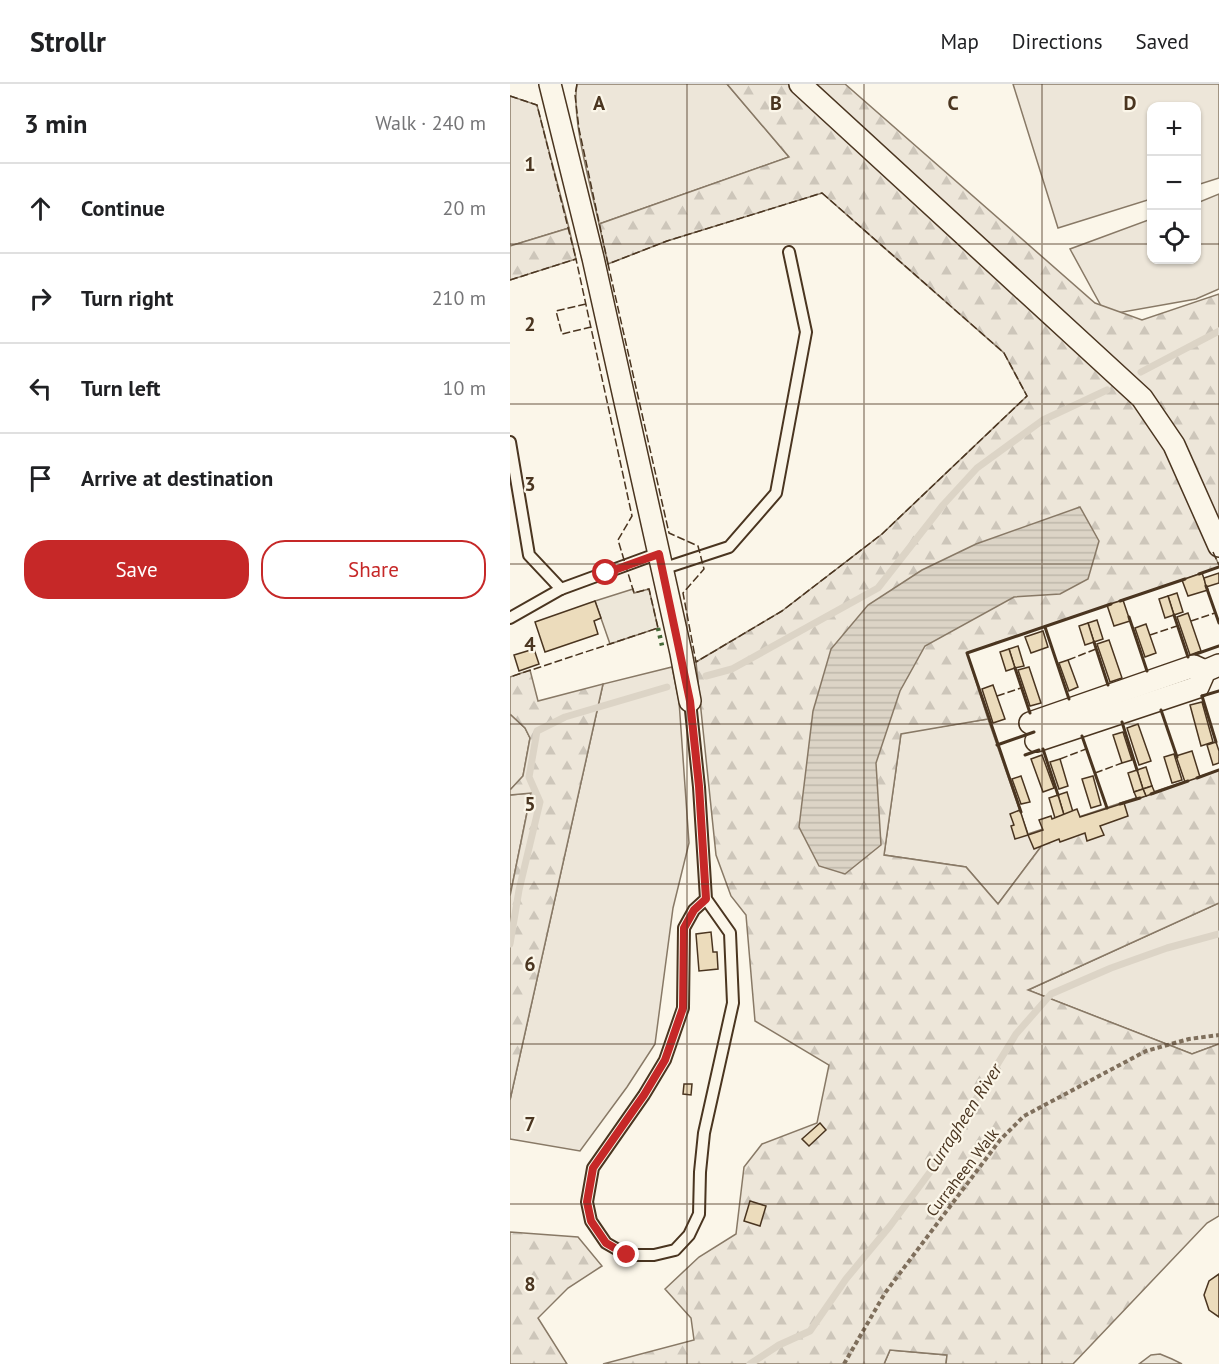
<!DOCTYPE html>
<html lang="en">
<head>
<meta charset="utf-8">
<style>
  body { margin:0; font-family:"PT Sans",sans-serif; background:#f6f6f6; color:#202124 }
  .controls { position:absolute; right:18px; top:18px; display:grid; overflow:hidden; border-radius:12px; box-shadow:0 2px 4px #0004 }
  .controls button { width:54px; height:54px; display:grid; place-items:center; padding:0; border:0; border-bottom:2px solid #e0e0e0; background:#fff; color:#202124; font:30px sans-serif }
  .stop { position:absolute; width:18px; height:18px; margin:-14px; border:4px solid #c62828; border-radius:50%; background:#fff }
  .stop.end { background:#c62828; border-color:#fff; box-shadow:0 2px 6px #0008 }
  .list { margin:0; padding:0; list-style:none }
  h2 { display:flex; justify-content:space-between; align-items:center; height:78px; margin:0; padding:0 24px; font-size:26px }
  h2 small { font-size:20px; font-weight:400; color:#757577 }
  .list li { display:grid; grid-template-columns:39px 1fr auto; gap:18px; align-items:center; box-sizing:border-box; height:90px; padding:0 24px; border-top:2px solid #e0e0e0 }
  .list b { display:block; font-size:22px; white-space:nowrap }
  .list em { font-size:20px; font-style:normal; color:#757577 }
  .actions { display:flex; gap:12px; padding:18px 24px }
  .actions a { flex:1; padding:14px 0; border:2px solid #c62828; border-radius:24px; text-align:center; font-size:21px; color:#c62828 }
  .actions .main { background:#c62828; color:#fff }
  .icon { flex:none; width:33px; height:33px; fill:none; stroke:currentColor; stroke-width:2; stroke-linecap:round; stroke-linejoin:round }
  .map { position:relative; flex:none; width:709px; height:1280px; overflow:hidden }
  header { display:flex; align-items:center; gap:36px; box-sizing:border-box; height:84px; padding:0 30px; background:#fff; border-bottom:2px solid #e0e0e0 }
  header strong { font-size:28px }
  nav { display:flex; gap:33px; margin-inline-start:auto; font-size:21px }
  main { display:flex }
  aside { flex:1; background:#fff }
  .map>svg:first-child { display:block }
  .green { fill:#ede6d9; stroke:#887966; stroke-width:1.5 }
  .forest { fill:url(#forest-firs); stroke:#887966; stroke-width:1.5 }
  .parking { fill:#ede7d9; stroke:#887966; stroke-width:1.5 }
  .water { fill:url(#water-rules); stroke:#887966; stroke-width:1.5 }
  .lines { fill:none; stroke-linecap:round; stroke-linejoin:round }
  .stream { stroke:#dcd4c6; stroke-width:7 }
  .building { fill:#ecdcbc; stroke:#4a3520; stroke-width:1.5 }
  .lane-casing { stroke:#4a3520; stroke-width:14 }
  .street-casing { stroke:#4a3520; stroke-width:24 }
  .path { stroke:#7f6f5c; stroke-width:4; stroke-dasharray:4.5 3; stroke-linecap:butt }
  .lane { stroke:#fbf6e9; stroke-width:10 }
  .street { stroke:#fbf6e9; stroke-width:21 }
  .hedge { stroke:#436837; stroke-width:4.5; stroke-dasharray:3 4.5; stroke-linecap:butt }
  .fence { stroke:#4a3520; stroke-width:1.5; stroke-dasharray:8 3; stroke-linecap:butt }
  .wall { stroke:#4a3520; stroke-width:3 }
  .route { stroke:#c62828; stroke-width:8 }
  .grid { fill:none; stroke:#4a3520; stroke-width:1.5; stroke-opacity:0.55 }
  .labels { text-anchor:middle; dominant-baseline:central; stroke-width:4.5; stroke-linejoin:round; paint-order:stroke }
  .street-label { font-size:16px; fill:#4a3520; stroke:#fbf6e9 }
  .water-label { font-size:18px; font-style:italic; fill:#4a3520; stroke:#fbf6e9 }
  .grid-label { font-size:20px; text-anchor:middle; font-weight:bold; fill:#4a3520; stroke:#fbf6e9; stroke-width:4.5; stroke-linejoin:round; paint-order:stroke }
</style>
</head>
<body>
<header>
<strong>Strollr</strong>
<nav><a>Map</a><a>Directions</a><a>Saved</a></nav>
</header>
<main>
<aside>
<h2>3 min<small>Walk · 240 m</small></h2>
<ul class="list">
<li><svg class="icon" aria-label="ahead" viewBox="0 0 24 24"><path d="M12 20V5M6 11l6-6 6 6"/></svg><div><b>Continue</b></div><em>20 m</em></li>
<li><svg class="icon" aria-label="right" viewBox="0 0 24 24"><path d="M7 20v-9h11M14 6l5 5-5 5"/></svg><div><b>Turn right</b></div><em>210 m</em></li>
<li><svg class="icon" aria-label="left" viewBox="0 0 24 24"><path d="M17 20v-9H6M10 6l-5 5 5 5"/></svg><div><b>Turn left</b></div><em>10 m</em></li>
<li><svg class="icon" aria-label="arrive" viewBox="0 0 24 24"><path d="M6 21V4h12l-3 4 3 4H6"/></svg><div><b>Arrive at destination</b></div></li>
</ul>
<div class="actions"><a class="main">Save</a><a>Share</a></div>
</aside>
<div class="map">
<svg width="709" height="1280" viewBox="0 0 709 1280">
  <defs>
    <pattern id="forest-firs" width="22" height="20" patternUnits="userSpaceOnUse" patternTransform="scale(1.5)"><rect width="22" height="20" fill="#ede6d9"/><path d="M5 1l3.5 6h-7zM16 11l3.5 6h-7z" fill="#cdc6ba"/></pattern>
    <pattern id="water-rules" width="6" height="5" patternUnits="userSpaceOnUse" patternTransform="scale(1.5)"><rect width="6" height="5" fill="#dcd4c6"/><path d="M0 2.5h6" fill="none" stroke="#beb7aa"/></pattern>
  </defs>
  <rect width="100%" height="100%" fill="#fbf6e9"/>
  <g class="green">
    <path d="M67,0H217L279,73L89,140C81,103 61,35 67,0Z"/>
    <polygon points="503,0 709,0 709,94 687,101 686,22 642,22 641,115 548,144"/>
    <polygon points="0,12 27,21 59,144 0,162"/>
    <polygon points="709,110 709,205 686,215 596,231 560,165 641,135 642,176 686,176 687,119"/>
    <polygon points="162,583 169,617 179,759 163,824 145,960 117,1003 70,1067 0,1055 0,1016 93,600"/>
    <polygon points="0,630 15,644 20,654 13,692 0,706"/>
    <polygon points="478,635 518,750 548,740 488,820 456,783 374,771 391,649"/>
    <polygon points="21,709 0,812 0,711"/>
    <polygon points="709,819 709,960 682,970 518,906"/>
    <polygon points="380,1266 437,1271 436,1280 374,1280"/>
  </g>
  <g class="forest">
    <polygon points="217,0 279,0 624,319 657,369 709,481 709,483 692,489 457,569 478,635 391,650 374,771 456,783 488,820 548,740 709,686 709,819 518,906 682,970 709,960 709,1132 697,1139 563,1280 436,1280 437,1271 380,1266 374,1280 93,1280 184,1256 181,1234 155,1205 189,1173 226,1150 234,1083 252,1060 307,1039 319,981 245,937 236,831 221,812 206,771 186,578 272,527 372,450 517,312 494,269 312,109 157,157 98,180 89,140 279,73"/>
    <polygon points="299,0 335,0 585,219 632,236 709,210 709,438 665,351"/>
    <polygon points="59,144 66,175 0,196 0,162"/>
    <polygon points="20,586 28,617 93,600 0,1016 0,812 21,709 0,711 0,706 13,692 20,654 15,644 0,630 0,593"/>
    <polygon points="0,1148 68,1153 92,1182 58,1204 28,1234 57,1280 0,1280"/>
  </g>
  <g class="parking">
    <polygon points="123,505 124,509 139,505 148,544 100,560 85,517"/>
    <polygon points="650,1270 662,1275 672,1280 629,1280 641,1271"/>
  </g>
  <polygon class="water" points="570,423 589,457 578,495 550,510 504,513 415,562 390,607 366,679 371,761 335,790 309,782 289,743 303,627 321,565 358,521 412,486 466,460"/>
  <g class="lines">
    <g class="stream">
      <polyline points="631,288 709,247"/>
      <polyline points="196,592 222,585 368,504 433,421 467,384 533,336 597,306"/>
      <polyline points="0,860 9,806 30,718 19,693 27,647 55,633 157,603"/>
      <polyline points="240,1280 269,1261 300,1247 336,1195 380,1142 426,1080 506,950 541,910 601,884 657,864 709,850"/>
    </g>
  </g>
  <g class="building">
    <polygon points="692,489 698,506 678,512 672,496"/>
    <polygon points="709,489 709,499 696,503 694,494"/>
    <polygon points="667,509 673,528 664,531 658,512"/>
    <polygon points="658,512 664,531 655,534 649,515"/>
    <polygon points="613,516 620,537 604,542 597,521"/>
    <polygon points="85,517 91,534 84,537 88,550 35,568 25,538"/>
    <polygon points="678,529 691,567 680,571 667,533"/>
    <polygon points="587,536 593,555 584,558 578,539"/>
    <polygon points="578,539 584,558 575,561 569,542"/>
    <polygon points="636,540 646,569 635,573 625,544"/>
    <polygon points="533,547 538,563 521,569 515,553"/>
    <polygon points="599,556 612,594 600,598 587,560"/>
    <polygon points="508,562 514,582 505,584 499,565"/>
    <polygon points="24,565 29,580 9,587 4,571"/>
    <polygon points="499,565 505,584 496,587 490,568"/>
    <polygon points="558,576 568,603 559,607 549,579"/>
    <polygon points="519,583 531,619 520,622 508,586"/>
    <polygon points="483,601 495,635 483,639 472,605"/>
    <polygon points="692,618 703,658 691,662 680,621"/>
    <polygon points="628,640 641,677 629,681 617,644"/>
    <polygon points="613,648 622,676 612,679 603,651"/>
    <polygon points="706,658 709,667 709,679 703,681 697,661"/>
    <polygon points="682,667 690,693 675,698 666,672"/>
    <polygon points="664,670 672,696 662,699 654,673"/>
    <polygon points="532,671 544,704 533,708 521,675"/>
    <polygon points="550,675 558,702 549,705 540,678"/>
    <polygon points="636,683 642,702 633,705 627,686"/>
    <polygon points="627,686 633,705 624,708 618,689"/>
    <polygon points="511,692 520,718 511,720 502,695"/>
    <polygon points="583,692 591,721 581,724 572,695"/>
    <polygon points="642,702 645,709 636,712 633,705"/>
    <polygon points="633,705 636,712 627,715 624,708"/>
    <polygon points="557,708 563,728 554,731 548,711"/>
    <polygon points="548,711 554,731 545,734 539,714"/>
    <polygon points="614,719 618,732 590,742 594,751 577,757 575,749 550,758 549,755 524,765 518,751 533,746 529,736 541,732 542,735 567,725 570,733"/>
    <polygon points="510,726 518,751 505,755 501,742 504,741 500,730"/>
    <polygon points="201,848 203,868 207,868 208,885 189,887 186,850"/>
    <polygon points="174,1000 182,1000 181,1011 173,1010"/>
    <polygon points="310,1039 316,1046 299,1062 292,1055"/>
    <polygon points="240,1117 256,1122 250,1142 234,1137"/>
    <polygon points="709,1190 709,1233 699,1226 694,1211 699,1197"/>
  </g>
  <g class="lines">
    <defs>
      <g id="lane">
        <polyline points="0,358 19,471 51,505"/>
        <polyline points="152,485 219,463 266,409 296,248 279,168"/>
        <polyline points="0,534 51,505 149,469"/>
        <polyline points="180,617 189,703 196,815 220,849 223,919 194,1049 190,1088 189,1130 179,1151 165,1166 144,1171 117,1171 96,1159 81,1137 77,1118 83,1084 134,1011 155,976 173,924 174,844 184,826 196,815"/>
      </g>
      <g id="street">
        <polyline points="40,0 83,174 171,569 180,617"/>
        <polyline points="290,0 632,314 664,361 709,462"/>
        <polyline points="520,639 684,582 695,587"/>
        <polyline points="526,657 688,603 695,587 709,581"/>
      </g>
    </defs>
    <use href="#lane" class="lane-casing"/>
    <use href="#street" class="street-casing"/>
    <polyline class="path" points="334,1280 375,1209 490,1056 514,1032 636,967 679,955 709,951"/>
    <use href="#lane" class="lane"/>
    <use href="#street" class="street"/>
    <polyline class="hedge" points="148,544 153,566"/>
    <g class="fence">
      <polyline points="67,0 65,11 69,45 98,180"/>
      <polyline points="0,12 27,21 66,175"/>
      <polygon points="312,109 494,269 517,312 372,450 272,527 186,578 173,509 194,485 188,462 159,449 98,180 157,157"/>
      <polyline points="0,196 66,175 122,432 108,456 124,509 139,505 148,544 0,593"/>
      <polyline points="76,220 46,227 52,250 81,243"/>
      <polyline points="703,468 709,481"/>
      <polyline points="681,537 705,529"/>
      <polyline points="640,551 667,542"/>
      <polyline points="558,576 586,565"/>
      <polyline points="487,612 511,604"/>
      <polyline points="550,675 576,665"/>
      <polyline points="585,689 612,679"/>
    </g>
    <g class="wall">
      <polyline points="689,490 709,483"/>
      <polyline points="696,502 709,539"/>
      <polyline points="610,517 675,495"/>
      <polyline points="664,531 678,573"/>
      <polyline points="619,533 637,587"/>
      <polyline points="535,543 559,615"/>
      <polyline points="584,558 598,601"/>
      <polyline points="686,570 709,562"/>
      <polyline points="505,584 520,629"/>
      <polyline points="692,612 709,607"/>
      <polyline points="692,612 706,658"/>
      <polyline points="651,626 667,673"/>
      <polyline points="612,638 627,686"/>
      <polyline points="572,652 597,724"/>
      <polyline points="487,661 524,648"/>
      <polyline points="533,665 548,711"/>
      <polyline points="515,671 529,666"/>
      <polyline points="687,694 709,686"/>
      <polyline points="641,710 678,697"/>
      <polyline points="610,720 630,714"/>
      <polyline points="511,728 457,569 601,520"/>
    </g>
  </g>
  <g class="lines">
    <polyline class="route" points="96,489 149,470 180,617 189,702 196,815 184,826 174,844 173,924 155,976 134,1011 83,1084 77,1118 81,1137 96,1159 117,1171"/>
  </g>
  <path class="grid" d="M177,0V1280M354,0V1280M532,0V1280M0,160H642M686,160H709M0,320H709M0,480H709M0,640H709M0,800H709M0,960H709M0,1120H709"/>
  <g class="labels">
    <g class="street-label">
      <text transform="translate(452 1088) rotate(-52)">Curraheen Walk</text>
    </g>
    <g class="water-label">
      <text transform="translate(453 1034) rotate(-57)">Curragheen River</text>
    </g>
  </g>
  <g class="grid-label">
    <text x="89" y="26">A</text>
    <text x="266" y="26">B</text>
    <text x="443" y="26">C</text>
    <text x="620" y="26">D</text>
    <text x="20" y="87">1</text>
    <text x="20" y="247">2</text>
    <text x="20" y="407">3</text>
    <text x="20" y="567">4</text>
    <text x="20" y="727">5</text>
    <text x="20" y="887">6</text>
    <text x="20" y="1047">7</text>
    <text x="20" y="1207">8</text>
  </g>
</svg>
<div class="controls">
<button>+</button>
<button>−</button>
<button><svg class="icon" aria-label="locate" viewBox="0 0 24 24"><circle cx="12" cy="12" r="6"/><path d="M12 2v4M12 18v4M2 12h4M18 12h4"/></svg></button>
</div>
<div class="stop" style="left:96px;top:489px"></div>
<div class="stop end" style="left:117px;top:1171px"></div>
</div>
</main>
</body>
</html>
